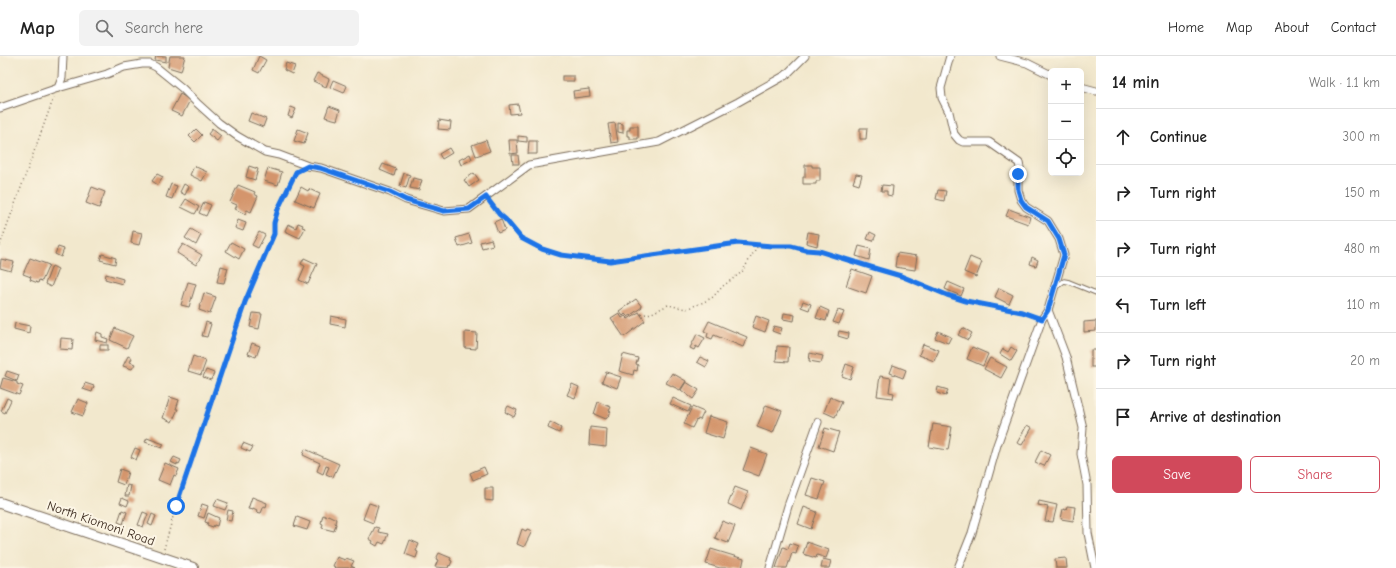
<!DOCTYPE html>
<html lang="en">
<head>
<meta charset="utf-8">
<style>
  body { margin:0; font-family:"Comic Neue",sans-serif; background:#f2f2f2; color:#222 }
  .controls { position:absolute; right:12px; top:12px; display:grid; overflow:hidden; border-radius:6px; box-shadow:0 4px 16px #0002 }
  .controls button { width:36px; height:36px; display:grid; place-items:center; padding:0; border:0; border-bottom:1px solid #e0e0e0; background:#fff; color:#222; font:20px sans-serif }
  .stop { position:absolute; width:12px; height:12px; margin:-9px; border:3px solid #1a73e8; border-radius:50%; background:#fff }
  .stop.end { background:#1a73e8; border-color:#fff; box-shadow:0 1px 4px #0008 }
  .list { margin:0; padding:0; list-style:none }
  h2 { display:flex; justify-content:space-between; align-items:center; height:52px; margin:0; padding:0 16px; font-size:17px }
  h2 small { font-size:13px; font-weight:400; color:#767676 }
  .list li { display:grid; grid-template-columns:26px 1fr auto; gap:12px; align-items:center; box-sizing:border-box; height:56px; padding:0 16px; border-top:1px solid #e0e0e0 }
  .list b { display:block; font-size:15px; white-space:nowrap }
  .list em { font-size:13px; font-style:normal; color:#767676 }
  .actions { display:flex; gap:8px; padding:12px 16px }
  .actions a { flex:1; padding:9px 0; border:1px solid #d1495b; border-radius:6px; text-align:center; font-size:14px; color:#d1495b }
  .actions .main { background:#d1495b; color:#fff }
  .icon { flex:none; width:22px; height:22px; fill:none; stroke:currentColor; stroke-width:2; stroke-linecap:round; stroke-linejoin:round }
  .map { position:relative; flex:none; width:1096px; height:512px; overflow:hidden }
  header { display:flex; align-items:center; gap:24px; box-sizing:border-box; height:56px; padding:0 20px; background:#fff; border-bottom:1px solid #e0e0e0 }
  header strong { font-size:19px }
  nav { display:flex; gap:22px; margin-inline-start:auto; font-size:14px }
  .search { width:280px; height:36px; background:#f2f2f2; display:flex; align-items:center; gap:10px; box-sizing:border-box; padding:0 14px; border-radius:6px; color:#767676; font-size:15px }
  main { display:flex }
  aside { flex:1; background:#fff }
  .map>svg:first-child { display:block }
  .building { fill:#d4956c }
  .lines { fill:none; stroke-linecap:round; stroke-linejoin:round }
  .lane-casing { stroke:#7b6c5b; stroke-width:5.5 }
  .street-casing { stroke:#7b6c5b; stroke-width:9 }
  .secondary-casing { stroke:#7b6c5b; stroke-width:12 }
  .path { stroke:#7b6c5b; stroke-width:1.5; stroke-dasharray:1 3; stroke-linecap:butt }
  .lane { stroke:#fff; stroke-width:3.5 }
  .street { stroke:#fff; stroke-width:7 }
  .secondary { stroke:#fff; stroke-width:10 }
  .route { stroke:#1a73e8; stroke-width:5 }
  .labels { text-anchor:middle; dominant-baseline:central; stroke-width:4; stroke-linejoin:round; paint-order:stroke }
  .street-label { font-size:13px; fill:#3b2a1e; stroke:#fcf5e5 }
</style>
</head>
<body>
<header>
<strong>Map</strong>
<div class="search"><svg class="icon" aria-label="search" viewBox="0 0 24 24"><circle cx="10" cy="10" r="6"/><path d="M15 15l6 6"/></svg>Search here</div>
<nav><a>Home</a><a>Map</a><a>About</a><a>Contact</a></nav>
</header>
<main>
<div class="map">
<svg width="1096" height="512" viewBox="0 0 1096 512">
  <rect width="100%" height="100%" fill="#fcf5e5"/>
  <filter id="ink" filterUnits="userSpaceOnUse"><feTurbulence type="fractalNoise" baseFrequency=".025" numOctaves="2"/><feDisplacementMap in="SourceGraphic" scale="8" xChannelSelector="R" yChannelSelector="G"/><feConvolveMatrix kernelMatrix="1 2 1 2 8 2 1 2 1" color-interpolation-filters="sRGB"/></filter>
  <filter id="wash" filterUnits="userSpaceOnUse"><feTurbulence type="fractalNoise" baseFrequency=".012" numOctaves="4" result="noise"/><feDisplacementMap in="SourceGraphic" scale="16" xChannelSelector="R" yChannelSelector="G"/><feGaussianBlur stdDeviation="0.9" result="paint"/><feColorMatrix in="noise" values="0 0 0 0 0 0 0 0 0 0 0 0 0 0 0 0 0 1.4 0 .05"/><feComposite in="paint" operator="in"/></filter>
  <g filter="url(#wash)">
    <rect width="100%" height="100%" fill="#f2e8cd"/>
    <g id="blocks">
      <g class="building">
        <polygon points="156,0 166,0 166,6 155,4"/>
        <polygon points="170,0 185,0 181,15 168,11"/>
        <polygon points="259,0 266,4 259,17 253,14"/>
        <polygon points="286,7 295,10 292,18 284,14"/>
        <polygon points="317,17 329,23 326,31 313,25"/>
        <rect x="562" y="20" width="12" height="5"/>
        <polygon points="333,24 347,30 344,37 330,31"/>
        <polygon points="589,33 590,40 574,42 573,35"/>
        <polygon points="180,38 190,44 182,60 171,55"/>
        <polygon points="518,48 520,57 510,58 509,49"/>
        <polygon points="329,50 340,54 337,64 325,61"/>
        <polygon points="291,51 296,53 292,62 288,60"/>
        <polygon points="251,57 266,63 263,71 248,65"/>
        <polygon points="439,64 451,66 450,74 438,73"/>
        <polygon points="615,67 618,86 611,87 608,68"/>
        <polygon points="618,67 623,68 623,77 618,76"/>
        <polygon points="630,70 638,70 638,83 630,83 630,80 627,80 627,74 630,74"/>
        <polygon points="860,72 867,72 866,83 860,83"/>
        <polygon points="196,73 202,79 195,86 189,80"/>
        <polygon points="212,73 221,80 217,85 208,78"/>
        <polygon points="298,73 308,77 304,88 294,85"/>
        <polygon points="518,80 527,81 527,86 518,85"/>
        <polygon points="486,84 490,95 476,100 472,89"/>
        <polygon points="509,84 517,84 518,97 510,98"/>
        <polygon points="529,85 537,85 537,98 528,98"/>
        <polygon points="449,92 452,97 442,103 439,98"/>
        <polygon points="470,98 472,103 461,109 459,104"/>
        <polygon points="512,99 518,99 519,108 513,108"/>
        <polygon points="383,108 396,113 394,120 380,114"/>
        <polygon points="805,109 812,109 812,111 820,111 820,125 816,125 816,128 803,128 803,121 805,121"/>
        <polygon points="194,110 207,116 202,125 190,119"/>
        <polygon points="249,110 258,113 255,124 246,121"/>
        <polygon points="268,112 282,116 278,129 264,125"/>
        <polygon points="404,117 410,119 406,132 400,130"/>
        <polygon points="474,117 479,124 469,131 464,124"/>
        <polygon points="157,118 163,121 158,129 152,125"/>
        <polygon points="856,118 862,119 859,129 853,127"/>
        <polygon points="413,122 422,124 419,134 410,132"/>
        <polygon points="171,128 177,130 172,143 166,141"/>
        <polygon points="184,128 189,131 185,139 180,136"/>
        <polygon points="238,129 255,136 254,138 258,140 251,156 247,154 245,158 235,153 237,149 230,146"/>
        <polygon points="882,129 893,130 892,140 887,139 887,135 881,135"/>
        <polygon points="92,131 105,136 99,152 86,147"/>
        <polygon points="301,131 308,135 309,133 320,138 314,152 295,144"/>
        <polygon points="938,134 946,135 944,145 936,143"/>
        <polygon points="186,143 199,151 195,158 181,151"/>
        <polygon points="204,146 211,149 206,160 199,157"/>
        <polygon points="1009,153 1030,161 1028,168 1006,160"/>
        <polygon points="501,163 505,174 498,177 494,166"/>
        <polygon points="238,164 246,167 243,175 235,172"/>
        <polygon points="298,167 303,169 302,171 305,172 300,182 285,175 288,168 296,172"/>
        <polygon points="191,173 201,179 196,189 185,182"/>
        <polygon points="133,175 142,177 139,189 131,187"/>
        <polygon points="259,176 265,179 258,192 252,189"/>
        <polygon points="808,176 819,178 817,190 806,187"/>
        <polygon points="870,176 876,179 873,185 867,183"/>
        <polygon points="469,178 472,187 459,191 456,182"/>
        <polygon points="491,183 493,189 482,192 480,186"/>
        <polygon points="231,186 244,193 239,203 226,195"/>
        <polygon points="183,188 202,199 196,209 177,197"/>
        <polygon points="859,190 871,193 869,204 856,200"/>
        <polygon points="58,191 64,193 61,201 55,198"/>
        <polygon points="897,197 917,200 915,214 895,211"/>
        <polygon points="102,198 116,202 115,208 100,204"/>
        <polygon points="970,201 982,206 976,221 964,216"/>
        <polygon points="1032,201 1038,204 1036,210 1030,208"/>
        <polygon points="30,202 49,209 42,225 39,224 38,227 30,224 31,221 23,218"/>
        <polygon points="304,202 317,208 308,228 299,224 305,210 301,208"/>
        <polygon points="1,203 14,206 11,215 0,212"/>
        <polygon points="52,210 58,213 51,231 45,228"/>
        <polygon points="221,210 228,212 224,227 217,226"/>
        <polygon points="852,213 872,220 866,237 846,230"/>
        <polygon points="106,218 123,223 122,228 105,223"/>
        <polygon points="188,226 196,228 189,251 181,249"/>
        <polygon points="948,226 964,233 961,240 945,233"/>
        <polygon points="999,232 1013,239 1009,248 995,241"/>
        <polygon points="204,237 216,241 210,258 199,254 200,250 199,250 200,247 201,247"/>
        <polygon points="636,243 642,251 628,261 625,258 623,260 619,255"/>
        <polygon points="803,245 811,248 809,254 801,251"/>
        <polygon points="820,251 829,255 826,265 816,262"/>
        <polygon points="838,254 844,256 839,268 833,266"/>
        <polygon points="639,256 645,265 624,281 611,262 619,257 622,262 625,260 628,263"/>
        <polygon points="253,257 262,258 259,273 250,271"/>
        <polygon points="784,257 795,259 794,265 783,263"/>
        <polygon points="331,260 346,263 345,271 330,268"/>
        <polygon points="756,260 769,265 765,276 752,271"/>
        <polygon points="709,265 747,281 743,291 714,279 712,283 707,281 708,277 704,275"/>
        <polygon points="1096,265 1096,275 1084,276 1084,266"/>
        <polygon points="206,266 211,268 207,281 202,280"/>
        <polygon points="15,267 30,270 29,277 14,273"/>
        <polygon points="774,270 782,272 780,278 772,275"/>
        <polygon points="115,272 133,280 127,292 110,284"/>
        <polygon points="963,272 972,277 968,284 958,279"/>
        <polygon points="839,275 849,277 848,283 838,280"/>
        <polygon points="938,275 951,281 948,287 935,282"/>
        <polygon points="97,276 102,278 102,281 108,283 107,287 95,284"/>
        <polygon points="465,276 477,277 476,293 465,292"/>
        <polygon points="697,278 705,282 699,292 696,290 694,294 690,292"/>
        <polygon points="61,282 73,283 72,294 60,293"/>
        <polygon points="252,287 260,290 256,301 248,298"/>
        <polygon points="923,288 939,294 934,305 919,299"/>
        <rect x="100" y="289" width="8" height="5"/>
        <polygon points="777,290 789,291 788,306 776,305"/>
        <polygon points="972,291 988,298 983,310 967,303"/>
        <polygon points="1011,291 1017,295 1011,305 1000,298 1003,293 1008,296"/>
        <rect x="1091" y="294" width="5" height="17"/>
        <polygon points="810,297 823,300 821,307 809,305"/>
        <polygon points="623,298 638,302 636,308 638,309 637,315 634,314 633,319 619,315"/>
        <polygon points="128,300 132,302 130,306 135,308 132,313 123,310"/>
        <polygon points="193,300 206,305 201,319 188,315"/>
        <polygon points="700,301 709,305 706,311 697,306"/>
        <polygon points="990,302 1007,311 1001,322 984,313"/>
        <polygon points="846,308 854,311 850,323 842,320"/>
        <polygon points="893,309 906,314 903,322 890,317"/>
        <polygon points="206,314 214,317 211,324 203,321"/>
        <polygon points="7,315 19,319 17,325 5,320"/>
        <polygon points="606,316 621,321 617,332 602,326"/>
        <polygon points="672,317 686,325 680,334 666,327"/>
        <polygon points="880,320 891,322 889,336 894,337 893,342 877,340"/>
        <polygon points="3,322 17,326 17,328 23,330 19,339 0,332"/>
        <polygon points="686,326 699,334 693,343 681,334"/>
        <polygon points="85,327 94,330 92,336 83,333"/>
        <polygon points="572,328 579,331 575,342 567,339"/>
        <polygon points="938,331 948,334 946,340 937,337"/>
        <polygon points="170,341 179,344 176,353 178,353 172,366 163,362"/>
        <polygon points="830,341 842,346 835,361 824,356"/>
        <polygon points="7,342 11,344 5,357 1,355"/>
        <polygon points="673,342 691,350 688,356 670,348"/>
        <polygon points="78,343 88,347 83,360 72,356"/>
        <polygon points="598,346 611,351 609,355 611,356 606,363 594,358"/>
        <polygon points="766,349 782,355 773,377 757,371"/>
        <polygon points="508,350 517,354 514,361 505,356"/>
        <polygon points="692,351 704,356 700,364 698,363 697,365 696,364 692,372 684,368"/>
        <polygon points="709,360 728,366 723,383 704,377"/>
        <polygon points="550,366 561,372 559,377 548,372"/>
        <polygon points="933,368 952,371 948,394 929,391"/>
        <polygon points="1027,369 1032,372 1022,389 1017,387"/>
        <polygon points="590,371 607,373 606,391 589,389"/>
        <polygon points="825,372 839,376 833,395 819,390"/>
        <polygon points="147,382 164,388 162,392 145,386"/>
        <polygon points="243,387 253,391 250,396 241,392"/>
        <polygon points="135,392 140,394 136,404 131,401"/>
        <polygon points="751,392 767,398 759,420 743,414"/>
        <polygon points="305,393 339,408 333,421 326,418 329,411 326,410 323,418 317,415 320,407 303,399"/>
        <polygon points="1041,394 1050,399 1044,410 1035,406"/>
        <polygon points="174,401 181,404 179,408 177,407 177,409 171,406"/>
        <polygon points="165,407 179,413 176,420 174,419 170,429 158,424"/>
        <polygon points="484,411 487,418 473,424 470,417"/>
        <polygon points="120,413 128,416 124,429 116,426"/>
        <polygon points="812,422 825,426 819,443 806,439"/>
        <polygon points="127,429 131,430 129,440 125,440"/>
        <polygon points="735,431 748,436 741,454 728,448"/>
        <polygon points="485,432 493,432 493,445 485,444"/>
        <polygon points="252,441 267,447 266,451 264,450 261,457 256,456 257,454 253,452 253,454 248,453"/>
        <polygon points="122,442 129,445 127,450 120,447"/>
        <polygon points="217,443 228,447 225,454 214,450"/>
        <polygon points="1039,445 1057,449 1053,466 1045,465 1048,451 1038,449"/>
        <polygon points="369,447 378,450 373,467 363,463"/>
        <polygon points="202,448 208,450 204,462 198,460"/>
        <polygon points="1067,450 1075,451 1073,465 1061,463 1063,453 1066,454"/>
        <polygon points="804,451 817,456 811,473 798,468"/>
        <polygon points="122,454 127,456 123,468 118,466"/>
        <polygon points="228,454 233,455 231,465 226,464"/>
        <polygon points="143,456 148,458 143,471 138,469"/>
        <polygon points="208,457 219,462 217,470 214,469 213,471 207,469 208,467 205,466"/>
        <polygon points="152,458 156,460 152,470 148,468"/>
        <polygon points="323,459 327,461 328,459 336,463 335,467 336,468 334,475 322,472 323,468 321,467"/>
        <polygon points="297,461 310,466 307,474 294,470"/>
        <polygon points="722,465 735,470 728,487 715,482"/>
        <polygon points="375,471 379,472 378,476 388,478 384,488 379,486 377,490 372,487 373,485 369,483"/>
        <polygon points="522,473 526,475 527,473 532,475 524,491 517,488"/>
        <polygon points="410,484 419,488 416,495 418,496 416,502 405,498"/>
        <polygon points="807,486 829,494 826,502 817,499 816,502 803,498"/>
        <polygon points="790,487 798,490 796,498 792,497 787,512 776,512 783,491 788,493"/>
        <polygon points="711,493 744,503 742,512 720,512 706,508"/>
        <polygon points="439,497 451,502 450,504 452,505 450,510 449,509 448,512 435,511 438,504 436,503"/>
        <polygon points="337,501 345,504 346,502 354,505 351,510 355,512 334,512 335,511 333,510"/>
        <polygon points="1066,502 1067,512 1056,512 1055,503"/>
        <polygon points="823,503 831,505 829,512 821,512"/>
      </g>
    </g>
  </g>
  <g filter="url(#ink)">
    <use href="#blocks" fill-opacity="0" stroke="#7b6c5b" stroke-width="1"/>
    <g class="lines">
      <defs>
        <polyline id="lane" points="1056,231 1064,225 1069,226 1096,237"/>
        <g id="street">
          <polyline points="950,0 941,32 942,42 949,56 954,78 959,84 963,86 989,86 1019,107 1020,112 1018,118 1018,134 1021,144 1026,151 1048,165 1059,183 1064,199 1048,254 1066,301 1083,372 1081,398 1087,429 1088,477 1095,512"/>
          <polyline points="1000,0 1027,7 1051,19"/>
          <polyline points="1081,31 1096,35"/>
          <polyline points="58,32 107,18 124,11 142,8 150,8 156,11 182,32 197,47 219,67 237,80 265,96 279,99 308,110 321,112 390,136 406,144 444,155 469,153 529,109 659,86 738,46 786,19 805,0"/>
          <polyline points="0,52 58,32 62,22 63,0"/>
          <polyline points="770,512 788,450 818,366"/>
          <polyline points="958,512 972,477 997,389 1042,263 1048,254"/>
        </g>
        <polyline id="secondary" points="0,447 193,512"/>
      </defs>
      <use href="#lane" class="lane-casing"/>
      <use href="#street" class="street-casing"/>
      <use href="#secondary" class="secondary-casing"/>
      <g class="path">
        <polyline points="491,147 521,182 542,193 561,199 610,205 738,187 772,190 791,190 806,194 819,195 877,213 901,220 947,239 966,245 1022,256 1035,260"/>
        <polyline points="0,189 54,41"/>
        <polyline points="641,259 652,257 668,249 686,253 704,246 713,241 723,230 742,216 758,189"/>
        <path d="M164,493L176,450L245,246L274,178C273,155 286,137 296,116L299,115"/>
      </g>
      <use href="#lane" class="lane"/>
      <use href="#street" class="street"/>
      <use href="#secondary" class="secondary"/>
    </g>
  </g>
  <g class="lines" filter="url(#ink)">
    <polyline class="route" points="176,450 245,246 274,178 274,167 278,153 296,116 308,110 320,112 390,136 406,144 444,155 469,153 486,141 499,158 506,164 521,182 542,193 561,199 610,205 738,187 772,190 791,190 806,194 819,195 877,213 901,220 947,239 966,245 1022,256 1042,263 1048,254 1064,199 1059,183 1048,165 1026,151 1021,144 1018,134 1018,118"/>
  </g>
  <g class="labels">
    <g class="street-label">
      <text transform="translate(101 467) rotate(19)">North Kiomoni Road</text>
    </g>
  </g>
</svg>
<div class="controls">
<button>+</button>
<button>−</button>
<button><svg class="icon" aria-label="locate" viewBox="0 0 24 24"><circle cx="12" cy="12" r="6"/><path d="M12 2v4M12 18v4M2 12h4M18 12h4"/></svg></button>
</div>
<div class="stop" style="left:176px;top:450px"></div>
<div class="stop end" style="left:1018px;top:118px"></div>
</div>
<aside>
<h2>14 min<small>Walk · 1.1 km</small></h2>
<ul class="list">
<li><svg class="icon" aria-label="ahead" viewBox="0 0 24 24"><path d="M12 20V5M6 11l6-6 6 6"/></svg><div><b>Continue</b></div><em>300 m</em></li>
<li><svg class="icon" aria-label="right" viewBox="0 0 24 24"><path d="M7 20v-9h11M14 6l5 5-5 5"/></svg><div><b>Turn right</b></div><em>150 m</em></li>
<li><svg class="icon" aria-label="right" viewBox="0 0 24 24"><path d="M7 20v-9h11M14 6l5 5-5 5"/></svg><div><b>Turn right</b></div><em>480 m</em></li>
<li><svg class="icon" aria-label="left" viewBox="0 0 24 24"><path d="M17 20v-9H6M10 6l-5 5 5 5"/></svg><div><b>Turn left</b></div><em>110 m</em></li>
<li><svg class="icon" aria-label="right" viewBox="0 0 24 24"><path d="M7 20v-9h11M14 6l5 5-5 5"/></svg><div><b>Turn right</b></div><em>20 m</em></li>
<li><svg class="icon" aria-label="arrive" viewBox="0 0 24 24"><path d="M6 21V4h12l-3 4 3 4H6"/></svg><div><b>Arrive at destination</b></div></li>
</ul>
<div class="actions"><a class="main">Save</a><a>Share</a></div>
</aside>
</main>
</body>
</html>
